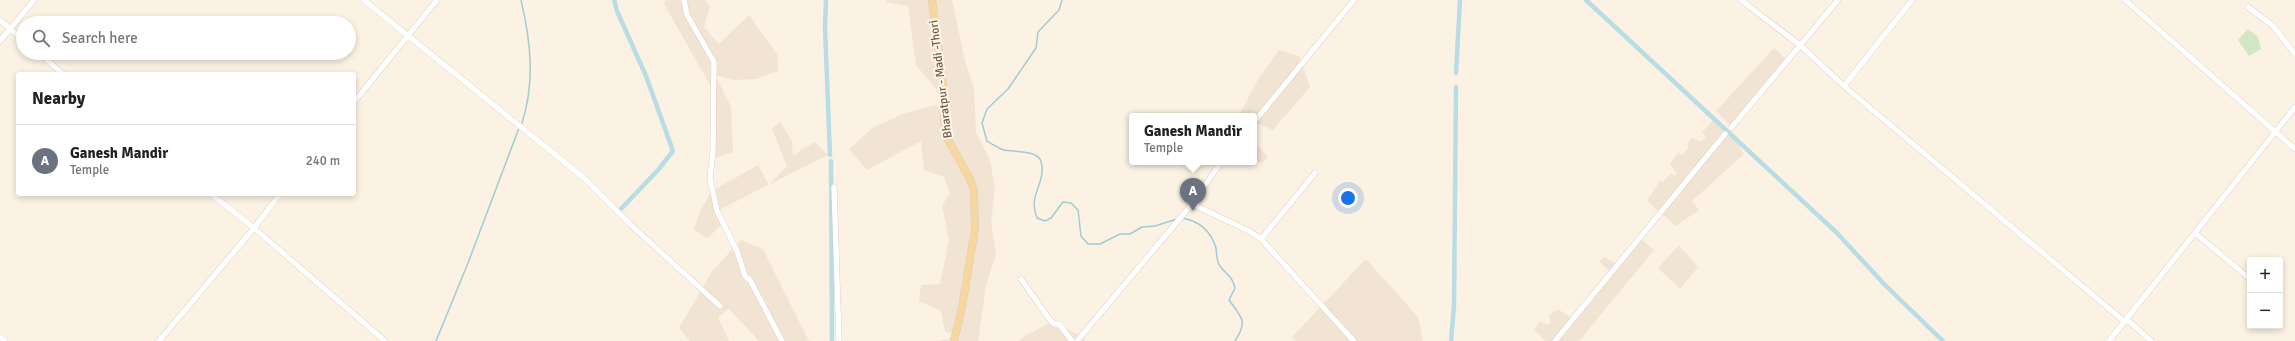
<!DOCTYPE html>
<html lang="en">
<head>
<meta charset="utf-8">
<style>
  body { margin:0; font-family:Signika,sans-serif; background:#f2f2f2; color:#202124 }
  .controls { position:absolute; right:12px; bottom:12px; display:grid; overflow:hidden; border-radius:4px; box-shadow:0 2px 6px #0003 }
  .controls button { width:36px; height:36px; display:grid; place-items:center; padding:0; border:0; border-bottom:1px solid #e0e0e0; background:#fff; color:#202124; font:20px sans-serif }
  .you { position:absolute; left:1348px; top:198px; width:14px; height:14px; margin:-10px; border:3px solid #fff; border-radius:50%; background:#1a73e8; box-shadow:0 0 0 6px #1a73e833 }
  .badge { display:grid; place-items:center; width:26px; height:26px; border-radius:50%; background:#ea580c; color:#fff; font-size:13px; font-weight:700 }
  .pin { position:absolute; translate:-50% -33px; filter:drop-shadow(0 1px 2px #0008) }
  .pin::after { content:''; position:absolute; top:21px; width:14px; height:12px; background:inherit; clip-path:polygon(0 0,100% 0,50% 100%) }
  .popup { position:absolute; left:1129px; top:113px; width:128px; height:52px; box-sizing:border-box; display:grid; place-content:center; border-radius:4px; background:#fff; filter:drop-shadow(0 1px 3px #0005); font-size:13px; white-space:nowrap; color:#757577 }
  .popup b { font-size:15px; color:#202124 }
  .popup::after { content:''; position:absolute; left:50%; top:100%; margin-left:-8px; border:8px solid transparent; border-top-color:#fff }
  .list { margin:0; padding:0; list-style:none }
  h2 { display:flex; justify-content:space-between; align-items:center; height:52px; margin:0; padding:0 16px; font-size:17px }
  h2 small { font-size:13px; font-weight:400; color:#757577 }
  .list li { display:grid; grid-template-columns:26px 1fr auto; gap:12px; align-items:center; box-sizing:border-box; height:72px; padding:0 16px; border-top:1px solid #e0e0e0 }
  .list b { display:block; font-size:15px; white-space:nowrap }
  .list p { margin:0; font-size:13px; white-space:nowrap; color:#757577 }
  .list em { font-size:13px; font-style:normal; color:#757577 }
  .icon { flex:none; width:22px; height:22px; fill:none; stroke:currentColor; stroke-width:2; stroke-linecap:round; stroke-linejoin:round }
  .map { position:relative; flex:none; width:2295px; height:341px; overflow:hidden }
  .search { position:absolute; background:#fff; box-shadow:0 2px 6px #0003; left:16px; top:16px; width:340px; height:44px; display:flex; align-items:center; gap:10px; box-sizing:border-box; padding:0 14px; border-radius:22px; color:#757577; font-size:15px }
  .panel { position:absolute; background:#fff; box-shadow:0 2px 6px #0003; left:16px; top:72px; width:340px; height:124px; border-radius:4px }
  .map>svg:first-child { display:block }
  .residential { fill:#f2e4d2 }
  .green { fill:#d1e8c2 }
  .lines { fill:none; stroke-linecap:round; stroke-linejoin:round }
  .stream { stroke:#9fccd5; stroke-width:1.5 }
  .canal { stroke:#b9dde4; stroke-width:4.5 }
  .minor-casing { stroke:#ccbaaa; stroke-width:6 }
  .major-casing { stroke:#d8d1cc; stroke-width:8 }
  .minor { stroke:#fff; stroke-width:5.5 }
  .major { stroke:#f7d79e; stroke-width:7 }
  .labels { text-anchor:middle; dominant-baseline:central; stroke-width:4; stroke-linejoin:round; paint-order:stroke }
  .street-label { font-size:12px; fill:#72594a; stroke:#fef6e9 }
</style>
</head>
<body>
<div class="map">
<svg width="2295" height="341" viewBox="0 0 2295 341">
  <rect width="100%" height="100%" fill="#fbf2e3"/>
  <g class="residential">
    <polygon points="665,0 705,0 710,6 704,27 719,44 749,15 777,54 778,71 756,79 734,80 715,75 731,107 733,152 712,159 714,92 664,4"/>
    <polygon points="888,0 952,0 965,61 974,88 976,133 990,160 995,189 991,222 996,254 986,285 978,341 939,341 962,336 945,332 941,311 919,301 921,285 940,284 949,240 942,206 950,193 944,177 924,170 921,141 867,170 849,149 874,127 905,113 944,103 933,85 916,65 908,6 885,2"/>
    <polygon points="1774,48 1786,59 1730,125 1716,111"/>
    <polygon points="1279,50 1299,56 1310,87 1273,130 1254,122 1254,116 1239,116 1257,81"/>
    <polygon points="1713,120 1737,142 1744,154 1692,201 1699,210 1676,226 1647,201 1660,181 1663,182 1671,173 1674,176 1677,173 1670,164 1678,153 1683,155 1689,146 1687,144 1692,137 1701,142 1706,137 1702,133"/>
    <polygon points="780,122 792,141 793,155 815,142 828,155 717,211 723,223 707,239 694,229 700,211 712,191 758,165 769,185 787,166 772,129"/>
    <polygon points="1254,143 1268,156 1263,163 1254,161"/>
    <polygon points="1641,239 1654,250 1579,341 1545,341 1534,329 1540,321 1548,325 1551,321 1549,315 1558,309 1571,318 1610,271 1599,262 1604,257 1616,263"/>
    <polygon points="741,240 763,249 809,341 759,341 729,309 718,317 729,341 690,341 679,328 713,270"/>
    <polygon points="1679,245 1698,267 1680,289 1658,268"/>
    <polygon points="1366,259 1418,317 1423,341 1296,341 1292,337"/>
    <polygon points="1056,320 1070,331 1082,336 1086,341 1019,341 1026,335"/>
  </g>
  <polygon class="green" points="2248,29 2258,37 2261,49 2249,56 2238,40"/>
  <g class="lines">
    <g class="stream">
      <path d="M521,0C531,42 535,82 522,123"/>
      <path d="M1062,0L1059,10L1038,32L1036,48L1008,89L987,109L982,123L987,141C992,144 998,148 1004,150C1013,152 1037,150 1041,161C1047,183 1027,195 1037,218L1045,221L1051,218L1063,202L1071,203L1078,210L1081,236L1088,244H1100L1120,234H1130L1142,227L1155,226L1177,219"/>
      <path d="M1182,218C1199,221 1211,231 1216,248C1217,253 1216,261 1220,266C1227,276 1232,275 1235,288L1229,300C1242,318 1248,321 1235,341"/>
      <polyline points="436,341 468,263 519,128"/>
    </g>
    <g class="canal">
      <polyline points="614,0 617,11 646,76 673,151 658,170 620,210"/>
      <polyline points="826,0 825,27 830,155"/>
      <polyline points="1586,0 1837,233 1885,285 1943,341"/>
      <polyline points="1456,73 1460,0"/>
      <polyline points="831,161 832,341"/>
      <polyline points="1451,341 1454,306 1456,87"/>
    </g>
    <defs>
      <g id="minor">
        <polyline points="364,0 584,178 631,225 720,306"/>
        <polyline points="684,0 687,15 714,62 713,151 710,178 717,211 737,251 745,276 750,280 782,341"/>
        <polyline points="1741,0 1801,46 1844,86"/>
        <polyline points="1912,0 1844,86 2125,322 2129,321 2151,341"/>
        <polyline points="2125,0 2295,149"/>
        <polyline points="2248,7 2273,26 2295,54"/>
        <polyline points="0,20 23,40"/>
        <polyline points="0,41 34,0"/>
        <polyline points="39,53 63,74"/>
        <polyline points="354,102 437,0"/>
        <polyline points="1254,122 1354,0"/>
        <polyline points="1731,128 1838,0"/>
        <polyline points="834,187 839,341"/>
        <polyline points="211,194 254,228 385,341"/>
        <polyline points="1192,204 1249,231 1261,239 1354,341"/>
        <polyline points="2195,233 2250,279"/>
        <polyline points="1261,239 1315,173"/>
        <polyline points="1021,279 1050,320 1054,324 1059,324 1072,341"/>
        <polyline points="0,337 5,341"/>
        <polyline points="159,341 254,228 280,194"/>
        <polyline points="1077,341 1192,204 1221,162"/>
        <polyline points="1555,341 1725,134"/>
        <polyline points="2109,341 2295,107"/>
      </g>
      <polyline id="major" points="932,0 943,82 944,120 947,138 970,179 974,191 975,229 962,307 954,341"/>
    </defs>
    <use href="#minor" class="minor-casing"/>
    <use href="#major" class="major-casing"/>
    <use href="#minor" class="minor"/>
    <use href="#major" class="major"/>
  </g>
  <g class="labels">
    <g class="street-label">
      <text transform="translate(941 79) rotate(-97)">Bharatpur - Madi -Thori</text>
    </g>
  </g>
</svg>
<div class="controls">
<button>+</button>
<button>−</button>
</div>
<div class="you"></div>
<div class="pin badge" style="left:1193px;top:211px;background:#6b7280">A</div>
<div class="popup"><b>Ganesh Mandir</b>Temple</div>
<div class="search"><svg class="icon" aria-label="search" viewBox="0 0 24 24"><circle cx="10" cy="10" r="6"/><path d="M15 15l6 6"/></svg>Search here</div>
<section class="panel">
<h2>Nearby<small></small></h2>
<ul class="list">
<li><span class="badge" style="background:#6b7280">A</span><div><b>Ganesh Mandir</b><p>Temple</p></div><em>240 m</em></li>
</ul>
</section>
</div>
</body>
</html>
